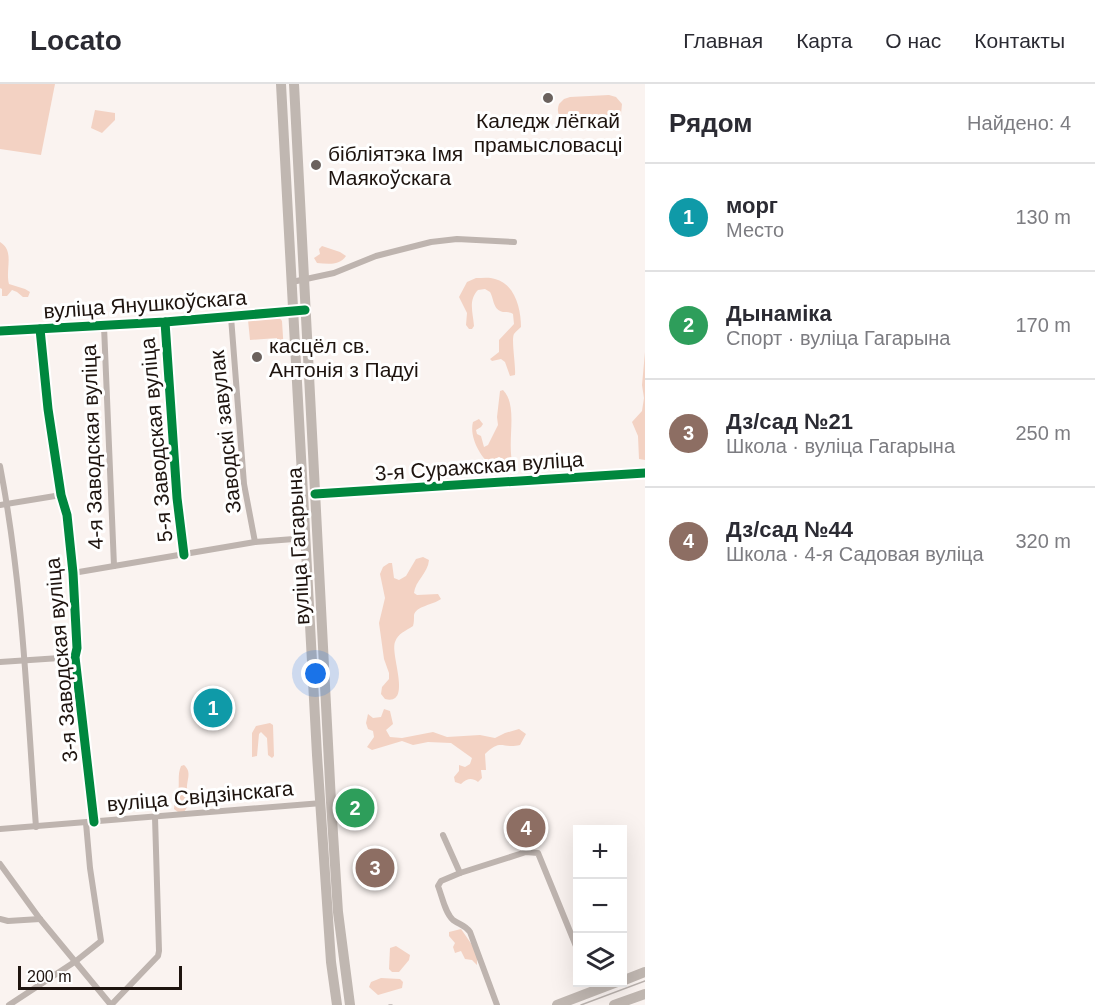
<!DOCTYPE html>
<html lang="ru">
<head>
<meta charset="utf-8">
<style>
  body { margin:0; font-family:Helvetica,sans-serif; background:#f7f7f7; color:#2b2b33 }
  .controls { position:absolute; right:18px; bottom:18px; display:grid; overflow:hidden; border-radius:0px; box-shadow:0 6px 24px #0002 }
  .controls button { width:54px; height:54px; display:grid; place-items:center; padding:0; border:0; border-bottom:2px solid #e1e1e2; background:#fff; color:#2b2b33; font:30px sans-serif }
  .scale { position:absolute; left:18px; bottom:15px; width:164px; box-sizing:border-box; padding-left:6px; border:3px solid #1e140f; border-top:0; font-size:16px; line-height:21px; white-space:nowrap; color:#1e140f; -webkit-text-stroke:4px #fff; paint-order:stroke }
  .you { position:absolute; left:316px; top:590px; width:21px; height:21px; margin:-15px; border:4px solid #fff; border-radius:50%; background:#1a73e8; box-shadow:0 0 0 9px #1a73e833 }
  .badge { display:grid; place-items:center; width:39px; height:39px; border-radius:50%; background:#0f766e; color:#fff; font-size:20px; font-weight:700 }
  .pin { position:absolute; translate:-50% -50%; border:3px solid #fff; box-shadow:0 2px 6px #0006 }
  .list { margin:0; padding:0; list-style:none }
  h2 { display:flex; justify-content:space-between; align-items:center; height:78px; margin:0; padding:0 24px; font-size:26px }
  h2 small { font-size:20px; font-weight:400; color:#7c7c81 }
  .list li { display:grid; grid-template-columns:39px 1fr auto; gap:18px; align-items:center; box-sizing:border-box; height:108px; padding:0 24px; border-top:2px solid #e1e1e2 }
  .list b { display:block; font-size:22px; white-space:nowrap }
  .list p { margin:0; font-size:20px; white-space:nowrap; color:#7c7c81 }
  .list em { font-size:20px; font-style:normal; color:#7c7c81 }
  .icon { flex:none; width:33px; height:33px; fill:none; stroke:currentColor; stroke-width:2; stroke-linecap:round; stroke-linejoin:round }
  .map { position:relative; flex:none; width:645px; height:921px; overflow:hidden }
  header { display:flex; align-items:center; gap:36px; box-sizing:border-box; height:84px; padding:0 30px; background:#fff; border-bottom:2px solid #e1e1e2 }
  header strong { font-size:28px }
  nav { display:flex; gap:33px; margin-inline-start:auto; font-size:21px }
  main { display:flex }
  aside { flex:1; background:#fff }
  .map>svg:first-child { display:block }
  .green { fill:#f3d2c3 }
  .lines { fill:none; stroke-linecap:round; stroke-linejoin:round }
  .street { stroke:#beb4af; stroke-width:6 }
  .primary { stroke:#c0b7b1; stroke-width:10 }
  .tram { stroke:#b9b1ad; stroke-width:1.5 }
  .cycleway-casing { stroke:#fff; stroke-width:13 }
  .cycleway { stroke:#00873e; stroke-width:9 }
  .poi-dot { fill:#6b625e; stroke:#fff; stroke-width:2 }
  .labels { text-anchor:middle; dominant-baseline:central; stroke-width:6; stroke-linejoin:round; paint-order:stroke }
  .poi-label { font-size:21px; fill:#1e140f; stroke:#fff; text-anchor:start }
  .street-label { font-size:21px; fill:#1e140f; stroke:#fff }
</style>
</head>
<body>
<header>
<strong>Locato</strong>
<nav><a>Главная</a><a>Карта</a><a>О нас</a><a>Контакты</a></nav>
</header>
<main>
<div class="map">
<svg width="645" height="921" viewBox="0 0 645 921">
  <rect width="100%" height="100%" fill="#faf3f0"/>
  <g class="green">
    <polygon points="0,0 55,0 41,71 0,65"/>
    <path d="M609,11L616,13L622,20L621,30L617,35L610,37L568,38C559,35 556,28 559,20L564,15L570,13Z"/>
    <polygon points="95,26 115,29 115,36 102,49 91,44"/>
    <path d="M0,158C15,167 5,185 9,200L25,205L30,208L28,213H23L17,208L12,206L7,212H2V205L0,204Z"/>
    <path d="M322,162L340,168L346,172C339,182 328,180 317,179L314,174L320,170L319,165Z"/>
    <path d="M476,194C482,194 490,193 495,195C515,200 521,225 521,243C519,245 516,247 514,250C511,255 516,282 515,291L510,292L505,278L501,275L492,277L490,275L499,268V256L514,240L513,230C510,228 507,228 503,228C493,226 494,215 490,208L485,205L478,206C468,216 473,229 474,242L472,245H469L466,241L467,229L459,213L467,198Z"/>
    <polygon points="279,233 282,237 284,269 279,270 277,254 250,256 248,236"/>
    <polygon points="645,268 645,376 639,375 638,352 632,338 642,327 644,314 642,301"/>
    <path d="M503,306C519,322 506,358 513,381L509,385L503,383L500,373H498L492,381C480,374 469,352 473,338L479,335L483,340L481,343L476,346L477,350L481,352L484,363L488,361L498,341L497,333L500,307Z"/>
    <path d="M423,473L429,476C428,489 415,497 414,509L417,511L438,510L441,515C433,521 416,522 414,531C414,535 414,539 413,542C406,547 398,549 395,558C390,571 413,622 385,615L381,610L382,603L389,595V589L384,575L379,539L385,514L380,490L383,483L389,479H392L394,494L399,496L406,492L416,475Z"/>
    <path d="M384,625L390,627L393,640L386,646L390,653L402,654L433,648L447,653L480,651L495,654L505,649L519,645L526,650L520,661C502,665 501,654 485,670L486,686H481L482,694L478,698C471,693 467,695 461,700L455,698L454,693L459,687V681L465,683L470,680L472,674L451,659L428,658L413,661L402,657L372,666L367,663L374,653L373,647L368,645L366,639L368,630L373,634L381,633Z"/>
    <polygon points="270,639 273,641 274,672 272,674 268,671 267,654 261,648 259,650 257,672 252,673 252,649 256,642"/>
    <path d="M184,681C192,688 187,695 187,704C187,714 191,720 184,728H178L174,725C174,720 176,715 178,709C180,700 177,691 181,682Z"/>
    <polygon points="461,845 477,868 477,881 472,876 465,875 461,867 455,869 453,863 455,859 449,852 449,848"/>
    <polygon points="396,862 410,871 409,876 399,888 392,888 389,885 390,864"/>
    <polygon points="381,894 400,895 403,898 402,904 378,911 369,903 371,898"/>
  </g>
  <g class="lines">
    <g class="street">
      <polyline points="292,198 334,189 376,172 431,158 457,155 514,158"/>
      <polyline points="231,233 244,400 255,458"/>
      <polyline points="165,238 177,414 184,471"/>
      <polyline points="104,242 114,482"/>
      <polyline points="40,245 48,325 61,411 67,431 73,489 77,564 75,573 94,738"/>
      <polyline points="0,247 165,238 305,226"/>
      <path d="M0,382C23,501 27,622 36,743"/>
      <polyline points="315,410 645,389"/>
      <polyline points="0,421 61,411"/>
      <polyline points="73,489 255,458 307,454"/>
      <polyline points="0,578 75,573"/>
      <polyline points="0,745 322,719"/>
      <path d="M443,751L460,789L441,797L438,802C442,812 445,829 453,836C460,841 465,841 470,848L497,921"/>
      <polyline points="0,780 40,835 111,921"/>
      <polyline points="460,789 526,768 538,769 578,867"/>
      <polyline points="0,835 8,837 40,835"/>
      <polyline points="9,921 76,877 101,857 90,784 86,739"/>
      <polyline points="111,921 158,872 159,867 155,733"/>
    </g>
    <g class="primary">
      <polyline points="281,0 317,671 331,878 337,921"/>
      <polyline points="294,0 331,718 338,828 350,921"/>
      <polyline points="622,897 645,888"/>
      <polyline points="557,921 617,898"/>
      <polyline points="614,921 645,910"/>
    </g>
    <g class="tram">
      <polyline points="389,921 392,921"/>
      <polyline points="581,921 645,897"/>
    </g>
    <defs>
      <g id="cycleway">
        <polyline points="165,238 177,414 184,471"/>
        <polyline points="40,245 48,325 61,411 67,431 73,489 77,564 75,573 94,738"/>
        <polyline points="0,247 165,238 305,226"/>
        <polyline points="315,410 645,389"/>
      </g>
    </defs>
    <use href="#cycleway" class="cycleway-casing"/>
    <use href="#cycleway" class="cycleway"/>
  </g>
  <g class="poi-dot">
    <circle cx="548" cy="14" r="6"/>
    <circle cx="316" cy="81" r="6"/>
    <circle cx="257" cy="273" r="6"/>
  </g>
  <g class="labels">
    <g class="poi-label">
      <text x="548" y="36" text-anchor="middle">Каледж лёгкай<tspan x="548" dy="24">прамысловасці</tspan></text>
      <text x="328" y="69">бібліятэка Імя<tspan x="328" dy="24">Маякоўскага</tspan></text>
      <text x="269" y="261">касцёл св.<tspan x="269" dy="24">Антонія з Падуі</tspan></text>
    </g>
    <g class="street-label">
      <text transform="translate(145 220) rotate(-4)">вуліца Янушкоўскага</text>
      <text transform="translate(225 348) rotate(-96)">Заводскі завулак</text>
      <text transform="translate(156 356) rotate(-95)">5-я Заводская вуліца</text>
      <text transform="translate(92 363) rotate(-92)">4-я Заводская вуліца</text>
      <text transform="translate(479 382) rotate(-4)">3-я Суражская вуліца</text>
      <text transform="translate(298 462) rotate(-93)">вуліца Гагарына</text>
      <text transform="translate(61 576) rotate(-95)">3-я Заводская вуліца</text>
      <text transform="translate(200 712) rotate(-5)">вуліца Свідзінскага</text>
    </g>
  </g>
</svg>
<div class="controls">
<button>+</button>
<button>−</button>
<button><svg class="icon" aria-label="layers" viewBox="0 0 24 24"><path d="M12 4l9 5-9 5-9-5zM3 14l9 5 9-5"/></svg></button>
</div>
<div class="scale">200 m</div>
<div class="you"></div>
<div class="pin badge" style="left:213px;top:624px;background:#0f9aa8">1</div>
<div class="pin badge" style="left:355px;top:724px;background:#2e9e5b">2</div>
<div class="pin badge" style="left:375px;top:784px;background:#8d6e63">3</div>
<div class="pin badge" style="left:526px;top:744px;background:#8d6e63">4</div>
</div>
<aside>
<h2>Рядом<small>Найдено: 4</small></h2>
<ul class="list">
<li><span class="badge" style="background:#0f9aa8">1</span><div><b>морг</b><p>Место</p></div><em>130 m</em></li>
<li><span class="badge" style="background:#2e9e5b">2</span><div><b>Дынаміка</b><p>Спорт · вуліца Гагарына</p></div><em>170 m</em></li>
<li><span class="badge" style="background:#8d6e63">3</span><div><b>Дз/сад №21</b><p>Школа · вуліца Гагарына</p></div><em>250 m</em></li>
<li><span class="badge" style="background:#8d6e63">4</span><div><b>Дз/сад №44</b><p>Школа · 4-я Садовая вуліца</p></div><em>320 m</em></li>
</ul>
</aside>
</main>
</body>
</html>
